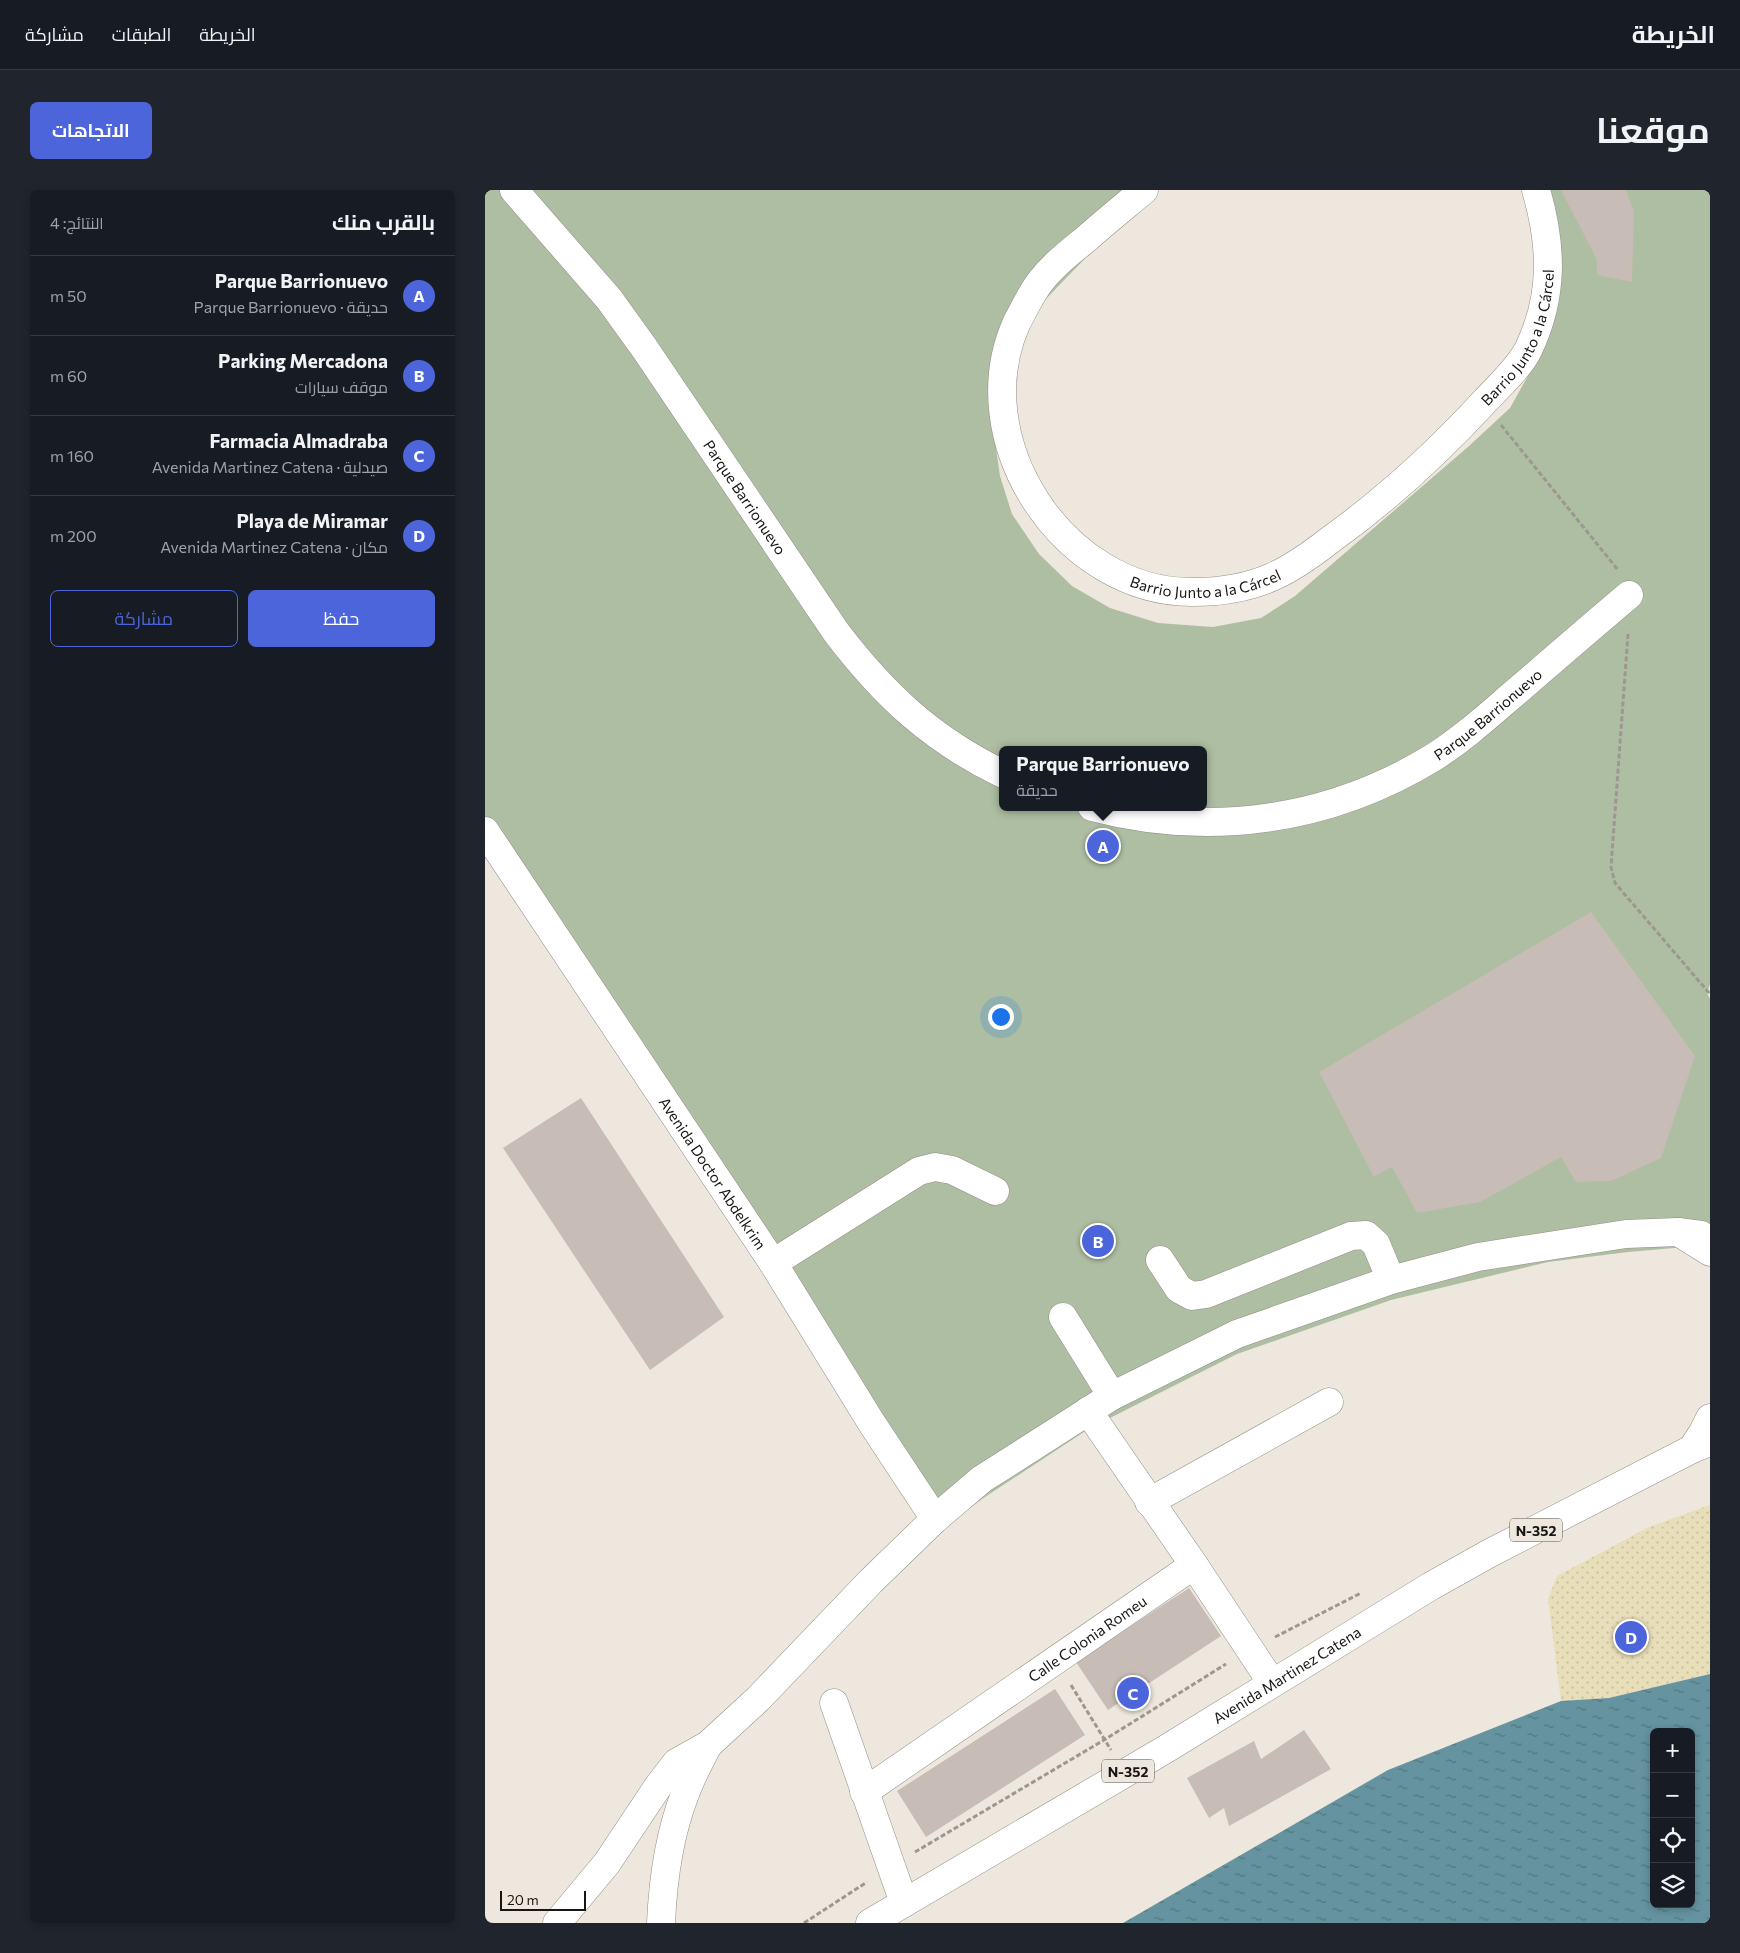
<!DOCTYPE html>
<html lang="ar">
<head>
<meta charset="utf-8">
<style>
  body { margin:0; font-family:Commissioner,Cairo,sans-serif; background:#20242c; color:#f1f3f6; direction:rtl }
  .controls { position:absolute; right:15px; bottom:15px; display:grid; overflow:hidden; border-radius:8px; box-shadow:0 2px 8px #0003 }
  .controls button { width:45px; height:45px; display:grid; place-items:center; padding:0; border:0; border-bottom:1px solid #363941; background:#171b24; color:#f1f3f6; font:25px sans-serif }
  .scale { position:absolute; left:15px; bottom:12px; width:86px; box-sizing:border-box; padding-left:5px; border:2px solid #181613; border-top:0; font-size:14px; line-height:18px; white-space:nowrap; color:#181613; -webkit-text-stroke:4px #eee7dd; paint-order:stroke }
  .you { position:absolute; left:515px; top:826px; width:18px; height:18px; margin:-12px; border:4px solid #fff; border-radius:50%; background:#1a73e8; box-shadow:0 0 0 8px #1a73e833 }
  .badge { display:grid; place-items:center; width:32px; height:32px; border-radius:50%; background:#4d65da; color:#fff; font-size:16px; font-weight:700 }
  .pin { position:absolute; translate:-50% -50%; border:2px solid #fff; box-shadow:0 1px 5px #0006 }
  .popup { position:absolute; left:514px; top:556px; width:208px; height:65px; box-sizing:border-box; display:grid; place-content:center; border-radius:8px; background:#171b24; filter:drop-shadow(0 1px 4px #0005); font-size:16px; white-space:nowrap; color:#9ea1a6 }
  .popup b { font-size:19px; color:#f1f3f6 }
  .popup::after { content:''; position:absolute; left:50%; top:100%; margin-left:-10px; border:10px solid transparent; border-top-color:#171b24 }
  .list { margin:0; padding:0; list-style:none }
  h2 { display:flex; justify-content:space-between; align-items:center; height:65px; margin:0; padding:0 20px; font-size:21px }
  h2 small { font-size:16px; font-weight:400; color:#9ea1a6 }
  .list li { display:grid; grid-template-columns:32px 1fr auto; gap:15px; align-items:center; box-sizing:border-box; height:80px; padding:0 20px; border-top:1px solid #363941 }
  .list b { display:block; font-size:19px; white-space:nowrap }
  .list p { margin:0; font-size:16px; white-space:nowrap; color:#9ea1a6 }
  .list em { font-size:16px; font-style:normal; color:#9ea1a6 }
  .actions { display:flex; gap:10px; padding:15px 20px }
  .actions a { flex:1; padding:11px 0; border:1px solid #4d65da; border-radius:8px; text-align:center; font-size:18px; color:#4d65da }
  .actions .main { background:#4d65da; color:#fff }
  .icon { flex:none; width:28px; height:28px; fill:none; stroke:currentColor; stroke-width:2; stroke-linecap:round; stroke-linejoin:round }
  .map { position:relative; flex:none; width:1225px; height:1733px; overflow:hidden; direction:ltr; border-radius:8px }
  header { display:flex; align-items:center; gap:30px; box-sizing:border-box; height:70px; padding:0 25px; background:#171b24; border-bottom:1px solid #363941 }
  header strong { font-size:24px }
  nav { display:flex; gap:28px; margin-inline-start:auto; font-size:18px }
  .intro { display:flex; align-items:center; justify-content:space-between; box-sizing:border-box; height:120px; padding:0 30px }
  h1 { margin:0; font-size:35px }
  .button { padding:12px 22px; border-radius:8px; background:#4d65da; color:#fff; font-size:18px; font-weight:700 }
  main { display:flex; gap:30px; padding:0 30px }
  aside { flex:1; background:#171b24; border-radius:8px; box-shadow:0 2px 8px #0003 }
  .map>svg:first-child { display:block }
  .sand { fill:url(#sand-dots) }
  .park { fill:#aebea2; fill-rule:evenodd }
  .water { fill:url(#water-ripples); fill-rule:evenodd }
  .building { fill:#c7bcb6 }
  .lines { fill:none; stroke-linecap:round; stroke-linejoin:round }
  .minor-casing { stroke:#958e86; stroke-width:29 }
  .major-casing { stroke:#958e86; stroke-width:29 }
  .highway-casing { stroke:#958e86; stroke-width:29 }
  .path { stroke:#9c9790; stroke-width:3; stroke-dasharray:5 2.5; stroke-linecap:butt }
  .minor { stroke:#fff; stroke-width:28 }
  .major { stroke:#fff; stroke-width:28 }
  .highway { stroke:#fff; stroke-width:28 }
  .labels { text-anchor:middle; dominant-baseline:central; stroke-width:4; stroke-linejoin:round; paint-order:stroke }
  .shield { fill:#eee7dd; stroke:#585550; stroke-width:1 }
  .shield-label { font-size:14px; font-weight:bold; fill:#181613 }
  .street-label { font-size:15px; fill:#181613; stroke:#eee7dd }
</style>
</head>
<body>
<header>
<strong>الخريطة</strong>
<nav><a>الخريطة</a><a>الطبقات</a><a>مشاركة</a></nav>
</header>
<div class="intro"><h1>موقعنا</h1><a class="button">الاتجاهات</a></div>
<main>
<div class="map">
<svg width="1225" height="1733" viewBox="0 0 1225 1733">
  <defs>
    <pattern id="sand-dots" width="8" height="8" patternUnits="userSpaceOnUse" patternTransform="scale(1.25)"><rect width="8" height="8" fill="#e8deb9"/><path d="M2 2h.1M6 6h.1" fill="none" stroke="#c6be9e" stroke-width="1.8" stroke-linecap="round"/></pattern>
    <pattern id="water-ripples" width="26" height="14" patternUnits="userSpaceOnUse" patternTransform="scale(1.25)"><rect width="26" height="14" fill="#65939f"/><path d="M2 4q2-2 4 0t4 0M15 11q2-2 4 0t4 0" fill="none" stroke="#527780"/></pattern>
  </defs>
  <rect width="100%" height="100%" fill="#eee7dd"/>
  <polygon class="sand" points="1225,1315 1225,1484 1124,1508 1076,1511 1063,1409 1072,1386 1164,1337"/>
  <path class="park" d="M0,0H673L613,55L559,111L527,156L508,237L515,286L527,324L554,364L587,396L625,418L673,433L728,437L776,428L810,406L984,256L1025,218L1059,157L1070,90L1054,0H1225V794L1222,803L1225,809V1051L1201,1057L1143,1062L1063,1072L906,1110L752,1164L605,1238L497,1309L460,1337L0,639ZM518,560H718V617H518Z"/>
  <path class="water" d="M1225,1484V1733H638L903,1580L1076,1511L1124,1508ZM1169,1542H1206V1714H1169Z"/>
  <g class="building">
    <polygon points="1076,0 1141,0 1149,21 1147,92 1112,85 1112,70"/>
    <polygon points="1106,722 1210,866 1176,968 1126,991 1091,992 1076,967 995,1012 932,1023 907,977 889,987 834,882"/>
    <polygon points="96,908 239,1127 165,1180 18,958"/>
    <polygon points="704,1398 736,1446 623,1520 591,1472"/>
    <polygon points="570,1499 600,1545 441,1647 412,1601"/>
    <polygon points="819,1540 846,1579 744,1636 739,1618 724,1628 702,1588 769,1551 776,1569"/>
  </g>
  <g class="lines">
    <defs>
      <g id="minor">
        <path id="s1" d="M29,0L124,109L160,159L351,442C399,505 446,549 518,584"/>
        <path id="s2" d="M659,0C640,16 620,32 601,49C585,62 568,75 555,92C546,104 539,119 532,132C478,250 579,403 708,402C735,402 762,398 787,387C808,378 827,364 845,350C902,309 953,262 1000,211C1014,196 1036,176 1044,158C1069,105 1067,55 1051,0"/>
        <path id="s3" d="M607,617C724,648 845,631 949,567C979,548 1005,524 1032,501C1069,469 1106,437 1144,405"/>
        <path id="s4" d="M0,641L288,1073L386,1232L450,1329"/>
        <polyline points="675,1070 694,1099 707,1106 721,1104 866,1046 881,1045 891,1054 906,1090"/>
        <polyline points="288,1073 434,981 450,977 467,980 510,1001"/>
        <polyline points="578,1127 627,1206"/>
        <polyline points="603,1221 709,1375"/>
        <polyline points="664,1312 844,1212"/>
        <polyline points="349,1513 419,1713"/>
        <path id="s5" d="M379,1602L709,1375L787,1493"/>
        <polyline points="72,1733 122,1673 174,1595 191,1573 223,1555 273,1509 386,1391 450,1329 497,1289 627,1206 752,1144 906,1090 993,1067 1141,1044 1193,1042 1216,1045"/>
        <path d="M176,1733C178,1689 184,1645 200,1604C206,1587 215,1571 223,1555"/>
      </g>
      <polyline id="major" points="1193,1042 1225,1062"/>
      <g id="highway">
        <polyline points="1207,1259 1218,1242 1225,1228"/>
        <path id="s6" d="M385,1733L681,1559L946,1396L1005,1363L1207,1259L1225,1252"/>
      </g>
    </defs>
    <use href="#minor" class="minor-casing"/>
    <use href="#major" class="major-casing"/>
    <use href="#highway" class="highway-casing"/>
    <g class="path">
      <polyline points="1016,235 1133,380"/>
      <polyline points="1143,444 1126,677 1130,693 1225,804"/>
      <polyline points="790,1447 876,1403"/>
      <polyline points="586,1495 626,1560"/>
      <polyline points="430,1662 619,1550 741,1474"/>
      <polyline points="319,1733 382,1692"/>
    </g>
    <use href="#minor" class="minor"/>
    <use href="#major" class="major"/>
    <use href="#highway" class="highway"/>
  </g>
  <g class="labels">
    <g class="shield">
      <rect x="1025" y="1328.5" width="52" height="23" rx="4"/>
      <rect x="617" y="1569.5" width="52" height="23" rx="4"/>
    </g>
    <g class="shield-label">
      <text x="1051" y="1340">N-352</text>
      <text x="643" y="1581">N-352</text>
    </g>
    <g class="street-label">
      <text stroke="none"><textPath href="#s2" startOffset="995">Barrio Junto a la Cárcel</textPath></text>
      <text stroke="none"><textPath href="#s1" startOffset="385">Parque Barrionuevo</textPath></text>
      <text stroke="none"><textPath href="#s2" startOffset="575">Barrio Junto a la Cárcel</textPath></text>
      <text stroke="none"><textPath href="#s3" startOffset="424">Parque Barrionuevo</textPath></text>
      <text stroke="none"><textPath href="#s4" startOffset="411">Avenida Doctor Abdelkrim</textPath></text>
      <text stroke="none"><textPath href="#s5" startOffset="271">Calle Colonia Romeu</textPath></text>
      <text stroke="none"><textPath href="#s6" startOffset="485">Avenida Martinez Catena</textPath></text>
    </g>
  </g>
</svg>
<div class="controls">
<button>+</button>
<button>−</button>
<button><svg class="icon" aria-label="locate" viewBox="0 0 24 24"><circle cx="12" cy="12" r="6"/><path d="M12 2v4M12 18v4M2 12h4M18 12h4"/></svg></button>
<button><svg class="icon" aria-label="layers" viewBox="0 0 24 24"><path d="M12 4l9 5-9 5-9-5zM3 14l9 5 9-5"/></svg></button>
</div>
<div class="scale">20 m</div>
<div class="you"></div>
<div class="pin badge" style="left:618px;top:656px">A</div>
<div class="popup"><b>Parque Barrionuevo</b>حديقة</div>
<div class="pin badge" style="left:613px;top:1051px">B</div>
<div class="pin badge" style="left:648px;top:1503px">C</div>
<div class="pin badge" style="left:1146px;top:1447px">D</div>
</div>
<aside>
<h2>بالقرب منك<small>النتائج: 4</small></h2>
<ul class="list">
<li><span class="badge">A</span><div><b>Parque Barrionuevo</b><p>حديقة · Parque Barrionuevo</p></div><em>50 m</em></li>
<li><span class="badge">B</span><div><b>Parking Mercadona</b><p>موقف سيارات</p></div><em>60 m</em></li>
<li><span class="badge">C</span><div><b>Farmacia Almadraba</b><p>صيدلية · Avenida Martinez Catena</p></div><em>160 m</em></li>
<li><span class="badge">D</span><div><b>Playa de Miramar</b><p>مكان · Avenida Martinez Catena</p></div><em>200 m</em></li>
</ul>
<div class="actions"><a class="main">حفظ</a><a>مشاركة</a></div>
</aside>
</main>
</body>
</html>
